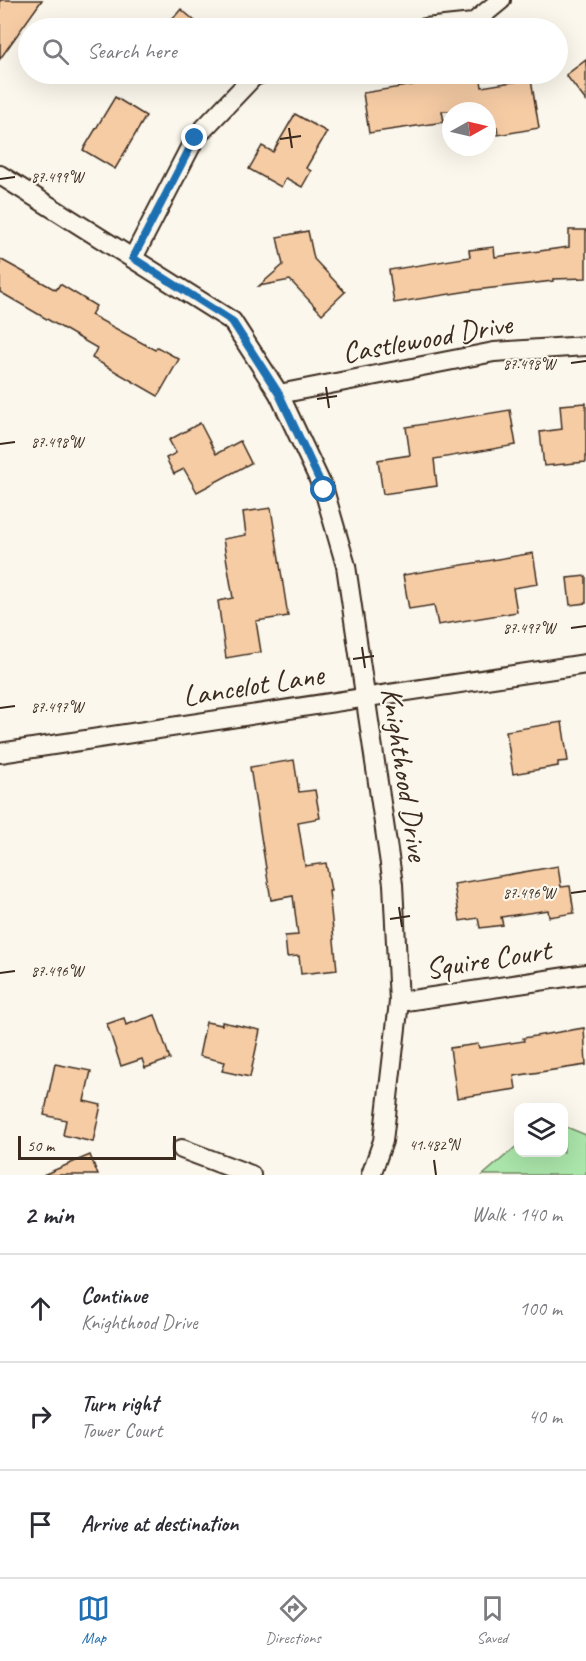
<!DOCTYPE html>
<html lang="en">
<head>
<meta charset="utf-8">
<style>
  body { margin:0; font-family:Caveat,sans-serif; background:#f7f7f7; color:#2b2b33 }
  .controls { position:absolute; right:18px; bottom:18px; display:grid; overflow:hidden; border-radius:12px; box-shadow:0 6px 24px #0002 }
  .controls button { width:54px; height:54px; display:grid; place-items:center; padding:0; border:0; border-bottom:2px solid #e1e1e2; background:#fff; color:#2b2b33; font:30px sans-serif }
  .compass { position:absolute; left:442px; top:102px; width:54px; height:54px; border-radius:50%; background:#fff; box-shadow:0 6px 24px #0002; rotate:82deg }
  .scale { position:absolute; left:18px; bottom:15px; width:158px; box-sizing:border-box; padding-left:6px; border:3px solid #3b2a1e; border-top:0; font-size:16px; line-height:21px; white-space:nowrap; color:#3b2a1e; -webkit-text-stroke:4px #fbf7ec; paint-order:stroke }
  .stop { position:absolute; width:18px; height:18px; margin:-14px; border:4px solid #1f6fb2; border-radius:50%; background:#fff }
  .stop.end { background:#1f6fb2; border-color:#fff; box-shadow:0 2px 6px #0008 }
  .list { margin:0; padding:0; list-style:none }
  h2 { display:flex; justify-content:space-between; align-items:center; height:78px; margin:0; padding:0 24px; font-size:26px }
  h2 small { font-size:20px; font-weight:400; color:#7c7c81 }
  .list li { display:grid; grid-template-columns:39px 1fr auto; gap:18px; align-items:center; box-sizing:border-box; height:108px; padding:0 24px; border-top:2px solid #e1e1e2 }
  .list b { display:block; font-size:22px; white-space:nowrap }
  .list p { margin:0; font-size:20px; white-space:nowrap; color:#7c7c81 }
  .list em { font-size:20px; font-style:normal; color:#7c7c81 }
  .icon { flex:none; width:33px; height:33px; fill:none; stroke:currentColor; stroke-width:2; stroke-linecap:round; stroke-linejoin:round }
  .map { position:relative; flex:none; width:586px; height:1175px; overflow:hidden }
  .search { position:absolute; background:#fff; box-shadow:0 6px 24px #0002; left:18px; right:18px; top:18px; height:66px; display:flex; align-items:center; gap:15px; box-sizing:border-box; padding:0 21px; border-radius:33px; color:#7c7c81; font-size:22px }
  .sheet { height:402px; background:#fff }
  nav { display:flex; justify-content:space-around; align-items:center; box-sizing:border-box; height:84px; border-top:2px solid #e1e1e2; background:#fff; font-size:16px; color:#7c7c81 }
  nav a { display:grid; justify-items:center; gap:3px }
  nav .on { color:#1f6fb2 }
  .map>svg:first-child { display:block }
  .green { fill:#aae5aa; stroke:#728864; stroke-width:1.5 }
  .building { fill:#f6cca5; stroke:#3b2a1e; stroke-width:1.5 }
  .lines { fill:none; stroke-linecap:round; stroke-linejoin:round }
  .street-casing { stroke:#3b2a1e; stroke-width:22 }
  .street { stroke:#fbf7ec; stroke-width:18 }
  .route { stroke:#1f6fb2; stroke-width:8 }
  .ticks { fill:none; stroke:#3b2a1e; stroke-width:2 }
  .labels { text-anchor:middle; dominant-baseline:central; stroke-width:4.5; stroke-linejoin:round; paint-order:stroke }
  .street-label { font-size:30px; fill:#3b2a1e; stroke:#fbf7ec }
  .ticks-label { font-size:15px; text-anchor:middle; fill:#3b2a1e; stroke:#fbf7ec; stroke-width:4.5; stroke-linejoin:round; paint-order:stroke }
</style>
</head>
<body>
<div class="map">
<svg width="586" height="1175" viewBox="0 0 586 1175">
  <rect width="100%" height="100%" fill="#fbf7ec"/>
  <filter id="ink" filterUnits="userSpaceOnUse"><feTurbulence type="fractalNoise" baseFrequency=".0167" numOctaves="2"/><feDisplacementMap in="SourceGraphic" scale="12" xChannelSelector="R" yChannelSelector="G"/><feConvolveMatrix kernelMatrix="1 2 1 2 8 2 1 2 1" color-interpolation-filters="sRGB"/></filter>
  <g filter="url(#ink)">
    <polygon class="green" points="564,1126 586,1135 586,1175 483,1175 518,1145 518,1152 564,1152"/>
    <g class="building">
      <polygon points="0,0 42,0 0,59"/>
      <polygon points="181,9 203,28 165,28"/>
      <polygon points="586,60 586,101 566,75"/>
      <polygon points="478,74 480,74 482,87 531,79 539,128 498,135 497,127 487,129 487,111 442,111 444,122 369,133 363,93 413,85 412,83"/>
      <polygon points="115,97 146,116 115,169 83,150"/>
      <polygon points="295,114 327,132 306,168 311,171 302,187 286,178 281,187 249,169 262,146 273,152"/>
      <polygon points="569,230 586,230 586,278 553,279 553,281 475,290 394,303 389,270 470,257 469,250 494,247 495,257 569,247"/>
      <polygon points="308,231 314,259 345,292 322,314 290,280 259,286 283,265 277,237"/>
      <polygon points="0,259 56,290 60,284 96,306 91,315 155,350 157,347 179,359 158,396 92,358 97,348 0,292"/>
      <polygon points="586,403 586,462 544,466 540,432 562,429 560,405"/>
      <polygon points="510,410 516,445 434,459 437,486 383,494 378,460 410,455 406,427"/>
      <polygon points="200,423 216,454 240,441 251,463 197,492 184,469 174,474 166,458 176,453 169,440"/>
      <polygon points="271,508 288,616 256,621 261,652 226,658 218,601 233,598 223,539 246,535 243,512"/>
      <polygon points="533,553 538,584 513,588 517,612 438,625 434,605 409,609 403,575"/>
      <polygon points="586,576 586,603 570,605 567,578"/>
      <polygon points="562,722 568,761 558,762 558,766 513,774 506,731"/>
      <polygon points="294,760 299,792 315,790 320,818 298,822 305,866 326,863 331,891 329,891 337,970 301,974 299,956 287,957 285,936 298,935 293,896 271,900 250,767"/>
      <polygon points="558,866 561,887 570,886 574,913 549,917 548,910 501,917 503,925 480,928 478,918 460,921 454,884"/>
      <polygon points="155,1015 170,1059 145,1068 142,1059 121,1066 107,1024 124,1018 126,1025"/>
      <polygon points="206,1022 222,1025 222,1022 260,1030 250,1077 222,1071 225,1062 199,1056"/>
      <polygon points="584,1028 586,1065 514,1076 516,1089 457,1098 450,1048 478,1044 479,1048 524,1041 523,1038"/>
      <polygon points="55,1064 91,1071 84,1101 101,1105 93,1142 63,1135 66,1120 44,1115"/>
      <polygon points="90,1155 98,1175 43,1175"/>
    </g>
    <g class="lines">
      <defs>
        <g id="street">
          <polyline points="425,28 473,23 501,0"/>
          <polyline points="0,175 232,321 279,394 324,490 346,566 393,884 399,1002 383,1141 371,1175"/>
          <polyline points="133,258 195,138 254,76 260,74"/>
          <polyline points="279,394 494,352 586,346"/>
          <polyline points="0,753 586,664"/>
          <polyline points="399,1002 586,974"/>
          <polyline points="182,1149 251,1175"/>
        </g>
      </defs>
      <use href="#street" class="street-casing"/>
      <use href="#street" class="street"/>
    </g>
  </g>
  <g class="lines" filter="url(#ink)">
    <polyline class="route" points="195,138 133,258 232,321 279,394 324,490"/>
  </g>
  <path class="ticks" d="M289,128L292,148M280,139L301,136M0,179L15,177M571,363L586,361M326,387L329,408M317,399L337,396M0,444L15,442M571,628L586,626M362,647L365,668M353,659L374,656M0,708L15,706M571,893L586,891M399,907L402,927M390,919L410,916M0,973L15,971M434,1160L436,1175"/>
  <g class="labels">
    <g class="street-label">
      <text transform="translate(427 338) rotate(-10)">Castlewood Drive</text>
      <text transform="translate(253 685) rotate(-9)">Lancelot Lane</text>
      <text transform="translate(405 774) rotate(81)">Knighthood Drive</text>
      <text transform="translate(488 959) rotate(-9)">Squire Court</text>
    </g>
  </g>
  <g class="ticks-label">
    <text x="57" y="182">87.499°W</text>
    <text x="529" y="369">87.498°W</text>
    <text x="57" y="447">87.498°W</text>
    <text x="529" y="633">87.497°W</text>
    <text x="57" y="712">87.497°W</text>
    <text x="529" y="898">87.496°W</text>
    <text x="57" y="976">87.496°W</text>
    <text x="434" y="1150">41.482°N</text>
  </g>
</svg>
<div class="controls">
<button><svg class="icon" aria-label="layers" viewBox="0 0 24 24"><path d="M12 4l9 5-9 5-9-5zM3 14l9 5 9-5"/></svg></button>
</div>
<svg class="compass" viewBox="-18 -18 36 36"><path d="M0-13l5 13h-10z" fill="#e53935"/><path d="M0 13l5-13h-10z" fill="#7c7c81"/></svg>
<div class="scale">50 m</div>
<div class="stop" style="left:324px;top:490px"></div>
<div class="stop end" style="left:195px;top:138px"></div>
<div class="search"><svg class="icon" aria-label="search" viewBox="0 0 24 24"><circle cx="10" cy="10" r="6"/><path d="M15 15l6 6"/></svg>Search here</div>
</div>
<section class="sheet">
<h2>2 min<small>Walk · 140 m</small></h2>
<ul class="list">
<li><svg class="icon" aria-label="ahead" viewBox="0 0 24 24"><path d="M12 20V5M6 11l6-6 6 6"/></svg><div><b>Continue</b><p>Knighthood Drive</p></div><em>100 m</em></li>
<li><svg class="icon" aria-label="right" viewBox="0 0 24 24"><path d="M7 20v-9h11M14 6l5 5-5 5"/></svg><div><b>Turn right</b><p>Tower Court</p></div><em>40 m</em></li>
<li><svg class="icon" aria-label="arrive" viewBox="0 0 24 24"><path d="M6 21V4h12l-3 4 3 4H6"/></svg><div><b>Arrive at destination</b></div></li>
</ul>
</section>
<nav>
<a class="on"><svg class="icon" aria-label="map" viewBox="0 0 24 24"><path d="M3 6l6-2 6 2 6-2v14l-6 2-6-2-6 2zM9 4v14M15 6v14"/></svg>Map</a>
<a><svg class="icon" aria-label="directions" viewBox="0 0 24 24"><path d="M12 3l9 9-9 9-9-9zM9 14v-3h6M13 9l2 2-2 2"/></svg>Directions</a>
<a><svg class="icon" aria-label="saved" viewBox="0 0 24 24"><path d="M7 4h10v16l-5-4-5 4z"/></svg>Saved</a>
</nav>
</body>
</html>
